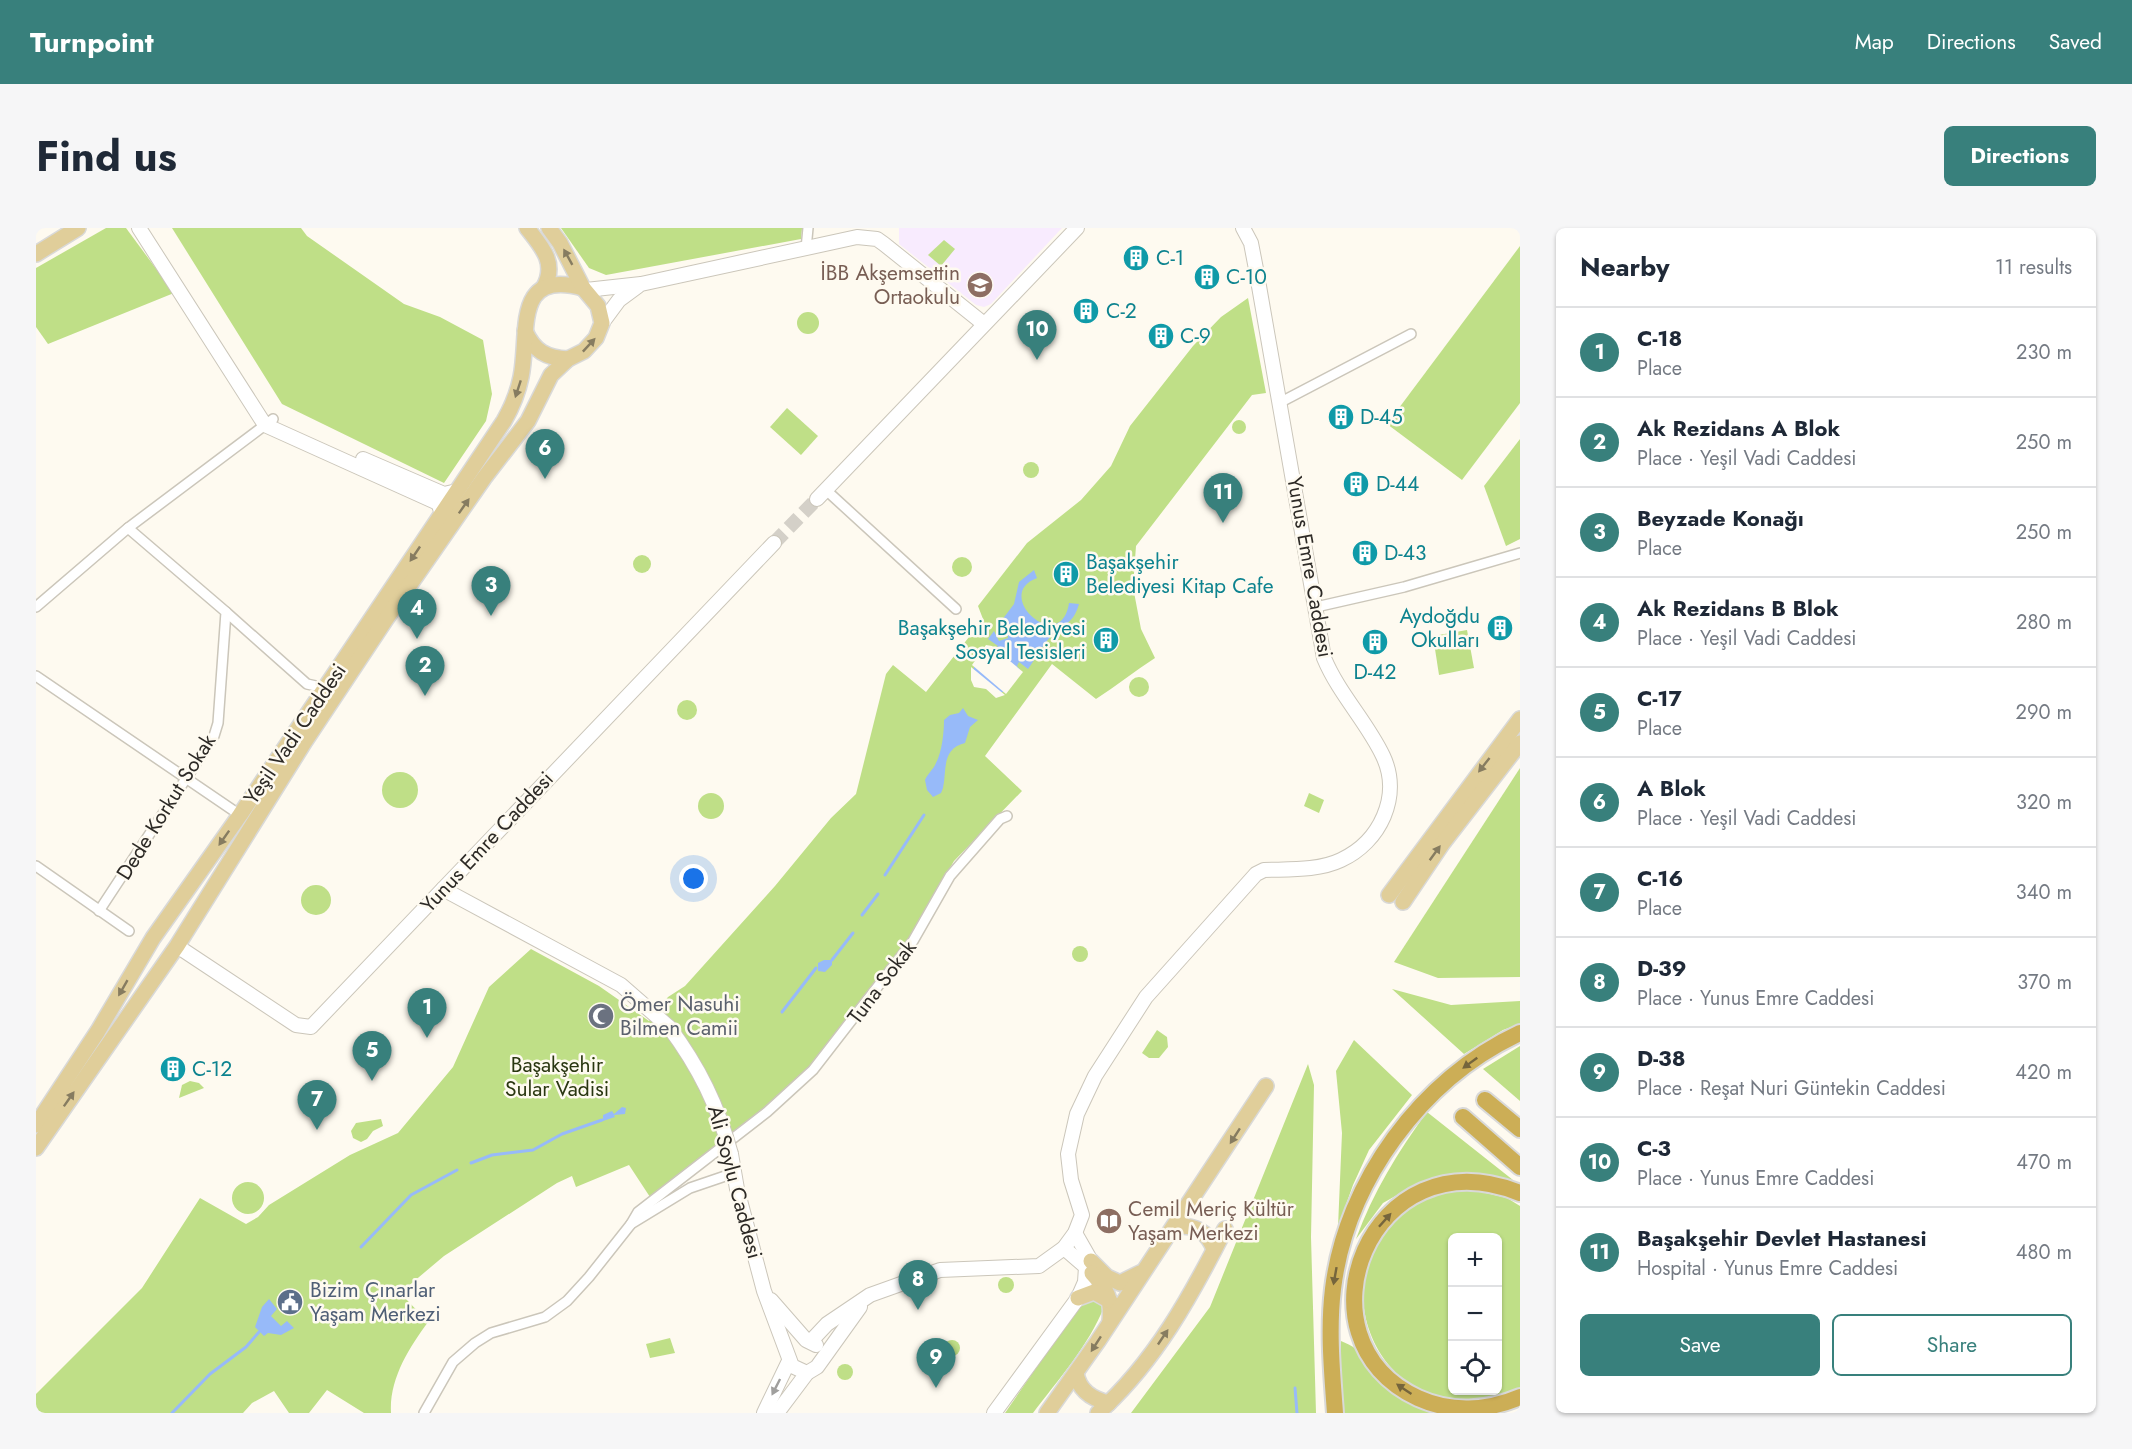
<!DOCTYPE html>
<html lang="en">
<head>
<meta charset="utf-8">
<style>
  body { margin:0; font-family:Jost,sans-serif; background:#f6f6f7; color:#1f2937 }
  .controls { position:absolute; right:18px; bottom:18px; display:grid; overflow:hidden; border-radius:9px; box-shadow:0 2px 4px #0004 }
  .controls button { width:54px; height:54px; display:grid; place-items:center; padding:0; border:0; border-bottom:2px solid #e0e1e3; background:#fff; color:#1f2937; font:30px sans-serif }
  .you { position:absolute; left:658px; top:651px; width:21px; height:21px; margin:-15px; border:4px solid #fff; border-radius:50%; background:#1a73e8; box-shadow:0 0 0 9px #1a73e833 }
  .badge { display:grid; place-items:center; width:39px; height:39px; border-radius:50%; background:#38807c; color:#fff; font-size:20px; font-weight:700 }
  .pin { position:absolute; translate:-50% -50px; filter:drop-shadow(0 2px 3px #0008) }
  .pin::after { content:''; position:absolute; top:32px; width:21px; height:18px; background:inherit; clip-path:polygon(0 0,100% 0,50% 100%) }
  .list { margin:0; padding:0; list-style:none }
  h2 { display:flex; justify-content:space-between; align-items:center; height:78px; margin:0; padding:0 24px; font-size:26px }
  h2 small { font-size:20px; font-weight:400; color:#747a83 }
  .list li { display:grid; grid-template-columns:39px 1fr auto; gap:18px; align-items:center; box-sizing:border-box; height:90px; padding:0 24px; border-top:2px solid #e0e1e3 }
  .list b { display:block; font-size:22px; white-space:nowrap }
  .list p { margin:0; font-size:20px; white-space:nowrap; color:#747a83 }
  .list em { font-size:20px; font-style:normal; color:#747a83 }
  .actions { display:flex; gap:12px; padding:18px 24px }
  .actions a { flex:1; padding:14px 0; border:2px solid #38807c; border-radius:9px; text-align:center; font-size:21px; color:#38807c }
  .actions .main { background:#38807c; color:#fff }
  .icon { flex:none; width:33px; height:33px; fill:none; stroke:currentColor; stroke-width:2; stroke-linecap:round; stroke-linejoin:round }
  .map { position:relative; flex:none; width:1484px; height:1185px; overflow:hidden; border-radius:9px }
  header { display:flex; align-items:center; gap:36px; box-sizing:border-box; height:84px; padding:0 30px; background:#38807c; color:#fff }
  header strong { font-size:28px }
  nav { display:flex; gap:33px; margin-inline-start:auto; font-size:21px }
  .intro { display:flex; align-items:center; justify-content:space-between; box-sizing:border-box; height:144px; padding:0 36px }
  h1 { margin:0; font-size:42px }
  .button { padding:15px 27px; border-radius:9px; background:#38807c; color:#fff; font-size:21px; font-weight:700 }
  main { display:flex; gap:36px; padding:0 36px }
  aside { flex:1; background:#fff; border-radius:9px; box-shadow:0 2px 4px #0004 }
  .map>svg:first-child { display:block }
  .education { fill:#f8ebfe }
  .green { fill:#bfdf87; fill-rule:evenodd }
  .water { fill:#97baf9 }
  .pier { fill:#fefaf0 }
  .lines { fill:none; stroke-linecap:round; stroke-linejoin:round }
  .stream { stroke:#97baf9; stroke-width:3 }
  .secondary-tunnel { stroke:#d4d0c8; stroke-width:14; stroke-dasharray:14 7; stroke-linecap:butt }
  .street-casing { stroke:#cbc6ba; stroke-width:12 }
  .secondary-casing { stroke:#cbc6ba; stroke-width:16 }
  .primary-casing { stroke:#d9d9d8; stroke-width:18 }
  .highway-casing { stroke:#d9d9d8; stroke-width:20 }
  .street { stroke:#fff; stroke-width:9 }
  .secondary { stroke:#fff; stroke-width:14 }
  .primary { stroke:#e0ce9a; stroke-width:15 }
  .highway { stroke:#ccae56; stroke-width:16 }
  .secondary-bridge-casing { stroke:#cbc6ba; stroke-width:16; stroke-linecap:butt }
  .secondary-bridge { stroke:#fff; stroke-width:14 }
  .oneway { fill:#867c60 }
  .oneway2 { fill:#75653c }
  .oneway3 { fill:#a09f9d }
  .labels { text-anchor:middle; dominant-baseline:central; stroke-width:5; stroke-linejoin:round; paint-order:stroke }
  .culture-label { font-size:21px; fill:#0d838f; stroke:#fefaf0; text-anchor:start }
  .education-label { font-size:21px; fill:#785e54; stroke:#fefaf0; text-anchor:end }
  .street-label { font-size:21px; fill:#2d2a26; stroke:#fefaf0 }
  .worship-label { font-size:21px; fill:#5b616d; stroke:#fefaf0; text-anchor:start }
  .park-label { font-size:21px; fill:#2a3711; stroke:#fefaf0 }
  .service-label { font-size:21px; fill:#4e5e75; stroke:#fefaf0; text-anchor:start }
</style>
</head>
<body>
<header>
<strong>Turnpoint</strong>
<nav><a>Map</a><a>Directions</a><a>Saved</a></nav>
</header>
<div class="intro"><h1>Find us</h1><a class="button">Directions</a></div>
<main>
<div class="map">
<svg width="1484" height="1185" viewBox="0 0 1484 1185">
  <rect width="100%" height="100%" fill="#fefaf0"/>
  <polygon class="education" points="863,0 1026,0 955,76 948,79 940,77 863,16"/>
  <g class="green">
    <polygon points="70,0 90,0 138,65 12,116 0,99 0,40"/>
    <polygon points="136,0 265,0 271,8 368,76 404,89 447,112 456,166 450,193 408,255 246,176"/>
    <polygon points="525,0 766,0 765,11 570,47 553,40"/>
    <polygon points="908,12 919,21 905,38 892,27"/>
    <polygon points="1484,18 1484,175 1426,252 1351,196"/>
    <path d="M1212,70L1230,165L1216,167L1100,318L1097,359L1105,401L1119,430C1099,443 1080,458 1060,471L1016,436L949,528L986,563L918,633L873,710L792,819L751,862L685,917L614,969L593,937L540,959L536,948L521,955L408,1028L370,1060V1071L392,1094C373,1120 353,1151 355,1185H328L291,1162L273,1185H253L238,1163L216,1175L207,1185H0V1166L106,1060L164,970L210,996L222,989L233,977L314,927L362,905L417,839L453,759L495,721L563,758L613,793L632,769L649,758L739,658L795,590L820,566L850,446L857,437L890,464L947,391L942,378L991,315L1045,272L1075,238L1094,198L1157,118L1185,89Z"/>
    <circle cx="772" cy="95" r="11"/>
    <polygon points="751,180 782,208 765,227 734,199"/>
    <circle cx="1203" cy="199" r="7"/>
    <polygon points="1484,211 1484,311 1470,318 1448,258"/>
    <circle cx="995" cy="242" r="8"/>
    <circle cx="606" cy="336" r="9"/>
    <circle cx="926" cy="339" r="10"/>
    <polygon points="1431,402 1438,440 1403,447 1397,408"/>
    <circle cx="1103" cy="459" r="10"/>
    <circle cx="651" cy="482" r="10"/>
    <polygon points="1484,540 1484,749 1402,750 1358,734"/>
    <circle cx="364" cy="562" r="18"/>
    <polygon points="1273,565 1288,572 1283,585 1268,578"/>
    <circle cx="675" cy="578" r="13"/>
    <circle cx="280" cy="672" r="15"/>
    <circle cx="1044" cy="726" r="8"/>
    <polygon points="1356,761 1415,777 1484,773 1484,796 1467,802 1428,826"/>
    <polygon points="1121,802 1131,809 1132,819 1123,830 1113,830 1106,825"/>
    <polygon points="1318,812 1376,867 1333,922 1317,957 1302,999 1306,905 1300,843"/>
    <polygon points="1484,818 1484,873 1447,841"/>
    <polygon points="1272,836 1278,857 1275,1009 1280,1185 1095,1185 1174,1079"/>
    <polygon points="154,853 163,855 168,860 143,870 146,857"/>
    <path d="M1391,884L1477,952L1428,945L1384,954L1347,975L1320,1011C1337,964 1362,924 1391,884Z"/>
    <polygon points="345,891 347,898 337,903 331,911 325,914 317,910 315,903 320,895"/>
    <circle cx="212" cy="970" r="16"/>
    <path d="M1437,962L1471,970L1484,978V1161C1471,1165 1458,1171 1445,1173C1319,1185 1278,1007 1401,966C1412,963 1425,963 1437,962ZM1416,1010H1462V1162H1416Z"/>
    <circle cx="970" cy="1057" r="8"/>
    <path d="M1051,1071H1063L1068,1079C1053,1117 1022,1152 997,1185H969L1040,1082Z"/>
    <polygon points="634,1110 639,1125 614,1130 610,1116"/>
    <circle cx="916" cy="1120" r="8"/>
    <path d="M1305,1113C1331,1124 1322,1127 1338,1146C1354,1165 1375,1176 1398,1185H1303Z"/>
    <circle cx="809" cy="1144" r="8"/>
  </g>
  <g class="water">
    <path d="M998,342L1001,350C955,367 1025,429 1033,375L1043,376C1037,396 1031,393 1018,405C1008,414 1000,430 992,441L983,434L981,438L985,443L971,462L960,467L937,442L939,437L962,418L952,411L958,403L963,413L972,410L971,402L960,400L978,376L983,354Z"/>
    <path d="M927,480L932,488L942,492L934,499L929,515C905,521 911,542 907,560L905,565L897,569L891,562L889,552C892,545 897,542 900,535C906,524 908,504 908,492L914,487L923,485Z"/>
    <polygon points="788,732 796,732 796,737 789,744 782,743 782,735"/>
    <polygon points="586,879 590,880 589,886 578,887 579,889 567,893 567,887 576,883 578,886"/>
    <polygon points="233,1071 241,1081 235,1088 245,1098 251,1093 258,1100 245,1107 232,1105 228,1108 219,1099 226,1079"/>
  </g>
  <g class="pier">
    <polygon points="950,417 956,418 987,444 970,466 936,437"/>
    <polygon points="935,439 969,467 960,470 950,461 938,459 935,452"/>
  </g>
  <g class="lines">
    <g class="stream">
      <polyline points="849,647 888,587"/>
      <polyline points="826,687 842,666"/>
      <polyline points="796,732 817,705"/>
      <polyline points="746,784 780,740"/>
      <polyline points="435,935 456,927 497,922 526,906 566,892"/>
      <polyline points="325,1019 375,967 421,942"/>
      <polyline points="1259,1160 1261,1185"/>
      <polyline points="136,1185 174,1146 210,1119 223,1104"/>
    </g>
    <polyline class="secondary-tunnel" points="738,315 781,271"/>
    <defs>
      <g id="street">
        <polyline points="770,21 772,0"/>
        <polyline points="1245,174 1375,106"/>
        <polyline points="790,262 920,381"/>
        <polyline points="92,300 237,191"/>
        <polyline points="0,379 92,300 190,384 182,495 178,508 63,683"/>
        <polyline points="1280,379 1368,359 1484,325"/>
        <polyline points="190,384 271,456 289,460"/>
        <polyline points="0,448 204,587"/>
        <polyline points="0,638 93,703"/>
        <polyline points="595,996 602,984 731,884 777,842 877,713 914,648 964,591 971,588"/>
        <polyline points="388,1185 417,1134 439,1115 455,1105 509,1089 531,1073 553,1049 595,996 654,960 698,945"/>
      </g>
      <g id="secondary">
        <polyline points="103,0 229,197 402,275 406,285"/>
        <polyline points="550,62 605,56 821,9 841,11 848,16 948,96"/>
        <polyline points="566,95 583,72 602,58"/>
        <polyline points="327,231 408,266 421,263"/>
        <polyline points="781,271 1041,0"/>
        <polyline points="407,661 585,757 633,799"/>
        <polyline points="141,718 260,797 275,799 738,315"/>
        <polyline points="695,926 701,961 728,1063 756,1138 771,1145"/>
        <polyline points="1039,1005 1055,1033"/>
        <polyline points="735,1072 770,1112 780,1117"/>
        <path d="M775,1113L791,1096L834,1067L904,1042L1003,1038L1028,1020L1039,1005L1046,987L1035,952L1032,926L1041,886L1059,848L1110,769L1220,646L1228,642C1252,641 1282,643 1305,632C1344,614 1366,568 1347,528C1331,494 1303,466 1288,430L1220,41L1215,15L1207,0"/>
        <polyline points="728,1185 753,1133"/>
        <polyline points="741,1185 771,1145 781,1139 824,1079"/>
        <polyline points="958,1185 1042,1070 1049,1054 1050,1039 1028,1020"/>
      </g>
      <g id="primary">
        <path d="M491,0C506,19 521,35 508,59"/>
        <polyline points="0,26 42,0"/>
        <path d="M489,103C498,123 510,130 532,131"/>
        <polyline points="1353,667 1484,491"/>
        <polyline points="1367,674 1406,616 1484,515"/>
        <path d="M0,897L62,803L117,710L204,587L468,193C476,179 482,164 485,149C494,106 476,40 547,60"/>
        <polyline points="0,920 141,718 269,513 350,391 448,250 492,193 515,147 532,131 548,123 560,110 566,95 562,78 547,60 524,15 513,0"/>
        <path d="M1139,998C1159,997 1171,1003 1178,1021"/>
        <polyline points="1055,1033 1071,1049 1084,1055 1104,1045"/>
        <path d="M1056,1045C1071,1061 1076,1071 1074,1093"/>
        <polyline points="1042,1070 1058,1064 1074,1073"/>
        <path d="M1040,1145C1043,1163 1056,1171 1073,1175"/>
        <polyline points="1011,1185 1062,1113 1230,858"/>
        <path d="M1062,1185C1119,1134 1155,1068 1189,1001"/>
      </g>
      <g id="highway">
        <polyline points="1449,872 1484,901"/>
        <polyline points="1427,889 1484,939"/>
        <path d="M1484,965C1334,904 1254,1111 1382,1170C1415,1185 1451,1183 1484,1169"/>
        <path d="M1299,1185C1296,1144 1292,1102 1297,1061C1310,954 1385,851 1484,805"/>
      </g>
    </defs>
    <use href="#street" class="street-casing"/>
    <use href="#secondary" class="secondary-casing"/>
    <use href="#primary" class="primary-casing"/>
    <use href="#highway" class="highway-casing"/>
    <use href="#street" class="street"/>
    <use href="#secondary" class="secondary"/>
    <use href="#primary" class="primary"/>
    <use href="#highway" class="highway"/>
    <defs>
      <path id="secondary-bridge" d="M633,799C663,839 682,878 695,926"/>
    </defs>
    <use href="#secondary-bridge" class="secondary-bridge-casing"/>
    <use href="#secondary-bridge" class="secondary-bridge"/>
  </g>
  <defs><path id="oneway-solid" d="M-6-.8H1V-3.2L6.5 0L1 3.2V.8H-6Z" transform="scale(1.5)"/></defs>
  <g class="oneway">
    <use href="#oneway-solid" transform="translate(532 29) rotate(-119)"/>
    <use href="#oneway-solid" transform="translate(553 117) rotate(-47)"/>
    <use href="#oneway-solid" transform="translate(482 161) rotate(108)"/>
    <use href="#oneway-solid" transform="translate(428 278) rotate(-55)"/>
    <use href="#oneway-solid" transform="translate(379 326) rotate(124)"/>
    <use href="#oneway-solid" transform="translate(1448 537) rotate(128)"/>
    <use href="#oneway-solid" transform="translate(188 610) rotate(125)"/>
    <use href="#oneway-solid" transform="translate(1399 625) rotate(-54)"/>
    <use href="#oneway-solid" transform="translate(87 760) rotate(120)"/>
    <use href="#oneway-solid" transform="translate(33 871) rotate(-55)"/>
    <use href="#oneway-solid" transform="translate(1199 908) rotate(123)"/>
    <use href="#oneway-solid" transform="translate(1127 1109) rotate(-56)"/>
    <use href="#oneway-solid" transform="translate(1060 1116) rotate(123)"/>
  </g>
  <g class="oneway2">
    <use href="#oneway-solid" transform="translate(1434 835) rotate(144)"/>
    <use href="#oneway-solid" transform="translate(1349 992) rotate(-48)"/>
    <use href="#oneway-solid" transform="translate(1299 1048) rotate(100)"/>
    <use href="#oneway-solid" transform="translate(1368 1161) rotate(-146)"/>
  </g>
  <use class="oneway3" href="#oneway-solid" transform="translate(740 1159) rotate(117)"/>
  <defs>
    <symbol id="building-disc" viewBox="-11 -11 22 22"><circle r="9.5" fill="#0f9aa8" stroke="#fefaf0"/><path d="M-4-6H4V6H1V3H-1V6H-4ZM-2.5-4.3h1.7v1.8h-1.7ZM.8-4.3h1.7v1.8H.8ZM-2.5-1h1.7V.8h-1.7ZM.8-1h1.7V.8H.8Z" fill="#fff"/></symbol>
    <symbol id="school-disc" viewBox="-11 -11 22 22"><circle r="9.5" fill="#8d6e63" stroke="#fefaf0"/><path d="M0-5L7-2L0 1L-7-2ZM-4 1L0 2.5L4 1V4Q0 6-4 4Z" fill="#fff"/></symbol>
    <symbol id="mosque-disc" viewBox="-11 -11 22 22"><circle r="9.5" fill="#6b7280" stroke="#fefaf0"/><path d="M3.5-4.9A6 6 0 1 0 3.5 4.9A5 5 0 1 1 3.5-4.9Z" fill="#fff"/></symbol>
    <symbol id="library-disc" viewBox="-11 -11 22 22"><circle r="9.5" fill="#8d6e63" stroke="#fefaf0"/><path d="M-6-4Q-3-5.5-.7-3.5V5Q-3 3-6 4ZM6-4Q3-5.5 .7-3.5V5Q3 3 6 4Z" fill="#fff"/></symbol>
    <symbol id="civic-disc" viewBox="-11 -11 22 22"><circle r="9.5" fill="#5c6f8a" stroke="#fefaf0"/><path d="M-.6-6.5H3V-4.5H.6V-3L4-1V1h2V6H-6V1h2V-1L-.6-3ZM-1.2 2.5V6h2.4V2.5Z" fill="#fff"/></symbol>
  </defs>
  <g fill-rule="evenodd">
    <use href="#building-disc" x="1085" y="15" width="30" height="30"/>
    <use href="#building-disc" x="1156" y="34" width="30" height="30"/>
    <use href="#school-disc" x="929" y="42" width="30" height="30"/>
    <use href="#building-disc" x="1035" y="68" width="30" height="30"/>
    <use href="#building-disc" x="1110" y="93" width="30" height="30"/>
    <use href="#building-disc" x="1290" y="174" width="30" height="30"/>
    <use href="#building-disc" x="1305" y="241" width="30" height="30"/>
    <use href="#building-disc" x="1314" y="310" width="30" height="30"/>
    <use href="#building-disc" x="1015" y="331" width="30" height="30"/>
    <use href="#building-disc" x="1449" y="385" width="30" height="30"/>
    <use href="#building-disc" x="1055" y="397" width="30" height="30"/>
    <use href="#building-disc" x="1324" y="399" width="30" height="30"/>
    <use href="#mosque-disc" x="550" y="773" width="30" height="30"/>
    <use href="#building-disc" x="122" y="826" width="30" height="30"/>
    <use href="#library-disc" x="1058" y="978" width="30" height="30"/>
    <use href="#civic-disc" x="239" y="1059" width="30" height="30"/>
  </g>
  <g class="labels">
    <g class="culture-label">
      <text x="1120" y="30">C-1</text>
      <text x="1190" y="49">C-10</text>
      <text x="1070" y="83">C-2</text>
      <text x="1144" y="108">C-9</text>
      <text x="1324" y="189">D-45</text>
      <text x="1340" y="256">D-44</text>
      <text x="1348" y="325">D-43</text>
      <text x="1050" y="334">Başakşehir<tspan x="1050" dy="24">Belediyesi Kitap Cafe</tspan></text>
      <text x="1444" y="388" text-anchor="end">Aydoğdu<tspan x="1444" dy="24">Okulları</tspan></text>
      <text x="1050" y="400" text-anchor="end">Başakşehir Belediyesi<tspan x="1050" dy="24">Sosyal Tesisleri</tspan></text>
      <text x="1339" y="444" text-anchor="middle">D-42</text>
      <text x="156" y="841">C-12</text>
    </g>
    <g class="education-label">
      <text x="924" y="45">İBB Akşemsettin<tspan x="924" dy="24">Ortaokulu</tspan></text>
      <text x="1092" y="981" text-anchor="start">Cemil Meriç Kültür<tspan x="1092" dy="24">Yaşam Merkezi</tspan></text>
    </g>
    <g class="street-label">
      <text transform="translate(1274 339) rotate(80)">Yunus Emre Caddesi</text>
      <text transform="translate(259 506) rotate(-56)">Yeşil Vadi Caddesi</text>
      <text transform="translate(130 579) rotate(-58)">Dede Korkut Sokak</text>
      <text transform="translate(451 614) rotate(-47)">Yunus Emre Caddesi</text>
      <text transform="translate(846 754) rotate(-53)">Tuna Sokak</text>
      <text transform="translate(699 954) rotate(75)">Ali Soylu Caddesi</text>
    </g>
    <g class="worship-label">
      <text x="584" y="776">Ömer Nasuhi<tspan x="584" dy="24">Bilmen Camii</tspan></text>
    </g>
    <g class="park-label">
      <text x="521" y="837">Başakşehir<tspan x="521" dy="24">Sular Vadisi</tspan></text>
    </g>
    <g class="service-label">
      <text x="274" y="1062">Bizim Çınarlar<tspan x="274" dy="24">Yaşam Merkezi</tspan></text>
    </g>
  </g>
</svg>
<div class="controls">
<button>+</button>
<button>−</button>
<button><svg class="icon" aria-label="locate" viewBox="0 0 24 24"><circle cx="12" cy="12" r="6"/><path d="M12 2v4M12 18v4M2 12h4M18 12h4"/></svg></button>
</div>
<div class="you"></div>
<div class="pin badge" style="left:391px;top:810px">1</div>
<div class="pin badge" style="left:389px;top:468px">2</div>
<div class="pin badge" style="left:455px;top:388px">3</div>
<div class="pin badge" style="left:381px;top:411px">4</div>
<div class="pin badge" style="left:336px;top:853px">5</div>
<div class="pin badge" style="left:509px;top:251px">6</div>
<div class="pin badge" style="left:281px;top:902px">7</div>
<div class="pin badge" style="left:882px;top:1082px">8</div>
<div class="pin badge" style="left:900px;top:1160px">9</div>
<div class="pin badge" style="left:1001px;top:132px">10</div>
<div class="pin badge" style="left:1187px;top:295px">11</div>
</div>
<aside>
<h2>Nearby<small>11 results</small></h2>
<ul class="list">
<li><span class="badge">1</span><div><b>C-18</b><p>Place</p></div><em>230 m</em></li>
<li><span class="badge">2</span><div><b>Ak Rezidans A Blok</b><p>Place · Yeşil Vadi Caddesi</p></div><em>250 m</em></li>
<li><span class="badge">3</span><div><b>Beyzade Konağı</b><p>Place</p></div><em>250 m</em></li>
<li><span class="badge">4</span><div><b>Ak Rezidans B Blok</b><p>Place · Yeşil Vadi Caddesi</p></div><em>280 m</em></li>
<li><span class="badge">5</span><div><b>C-17</b><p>Place</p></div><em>290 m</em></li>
<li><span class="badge">6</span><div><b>A Blok</b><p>Place · Yeşil Vadi Caddesi</p></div><em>320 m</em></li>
<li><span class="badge">7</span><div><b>C-16</b><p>Place</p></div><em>340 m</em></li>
<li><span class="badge">8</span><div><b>D-39</b><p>Place · Yunus Emre Caddesi</p></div><em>370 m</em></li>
<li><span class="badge">9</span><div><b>D-38</b><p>Place · Reşat Nuri Güntekin Caddesi</p></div><em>420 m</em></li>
<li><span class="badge">10</span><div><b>C-3</b><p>Place · Yunus Emre Caddesi</p></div><em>470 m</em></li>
<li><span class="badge">11</span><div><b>Başakşehir Devlet Hastanesi</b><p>Hospital · Yunus Emre Caddesi</p></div><em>480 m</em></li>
</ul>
<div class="actions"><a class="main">Save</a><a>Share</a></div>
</aside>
</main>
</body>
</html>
